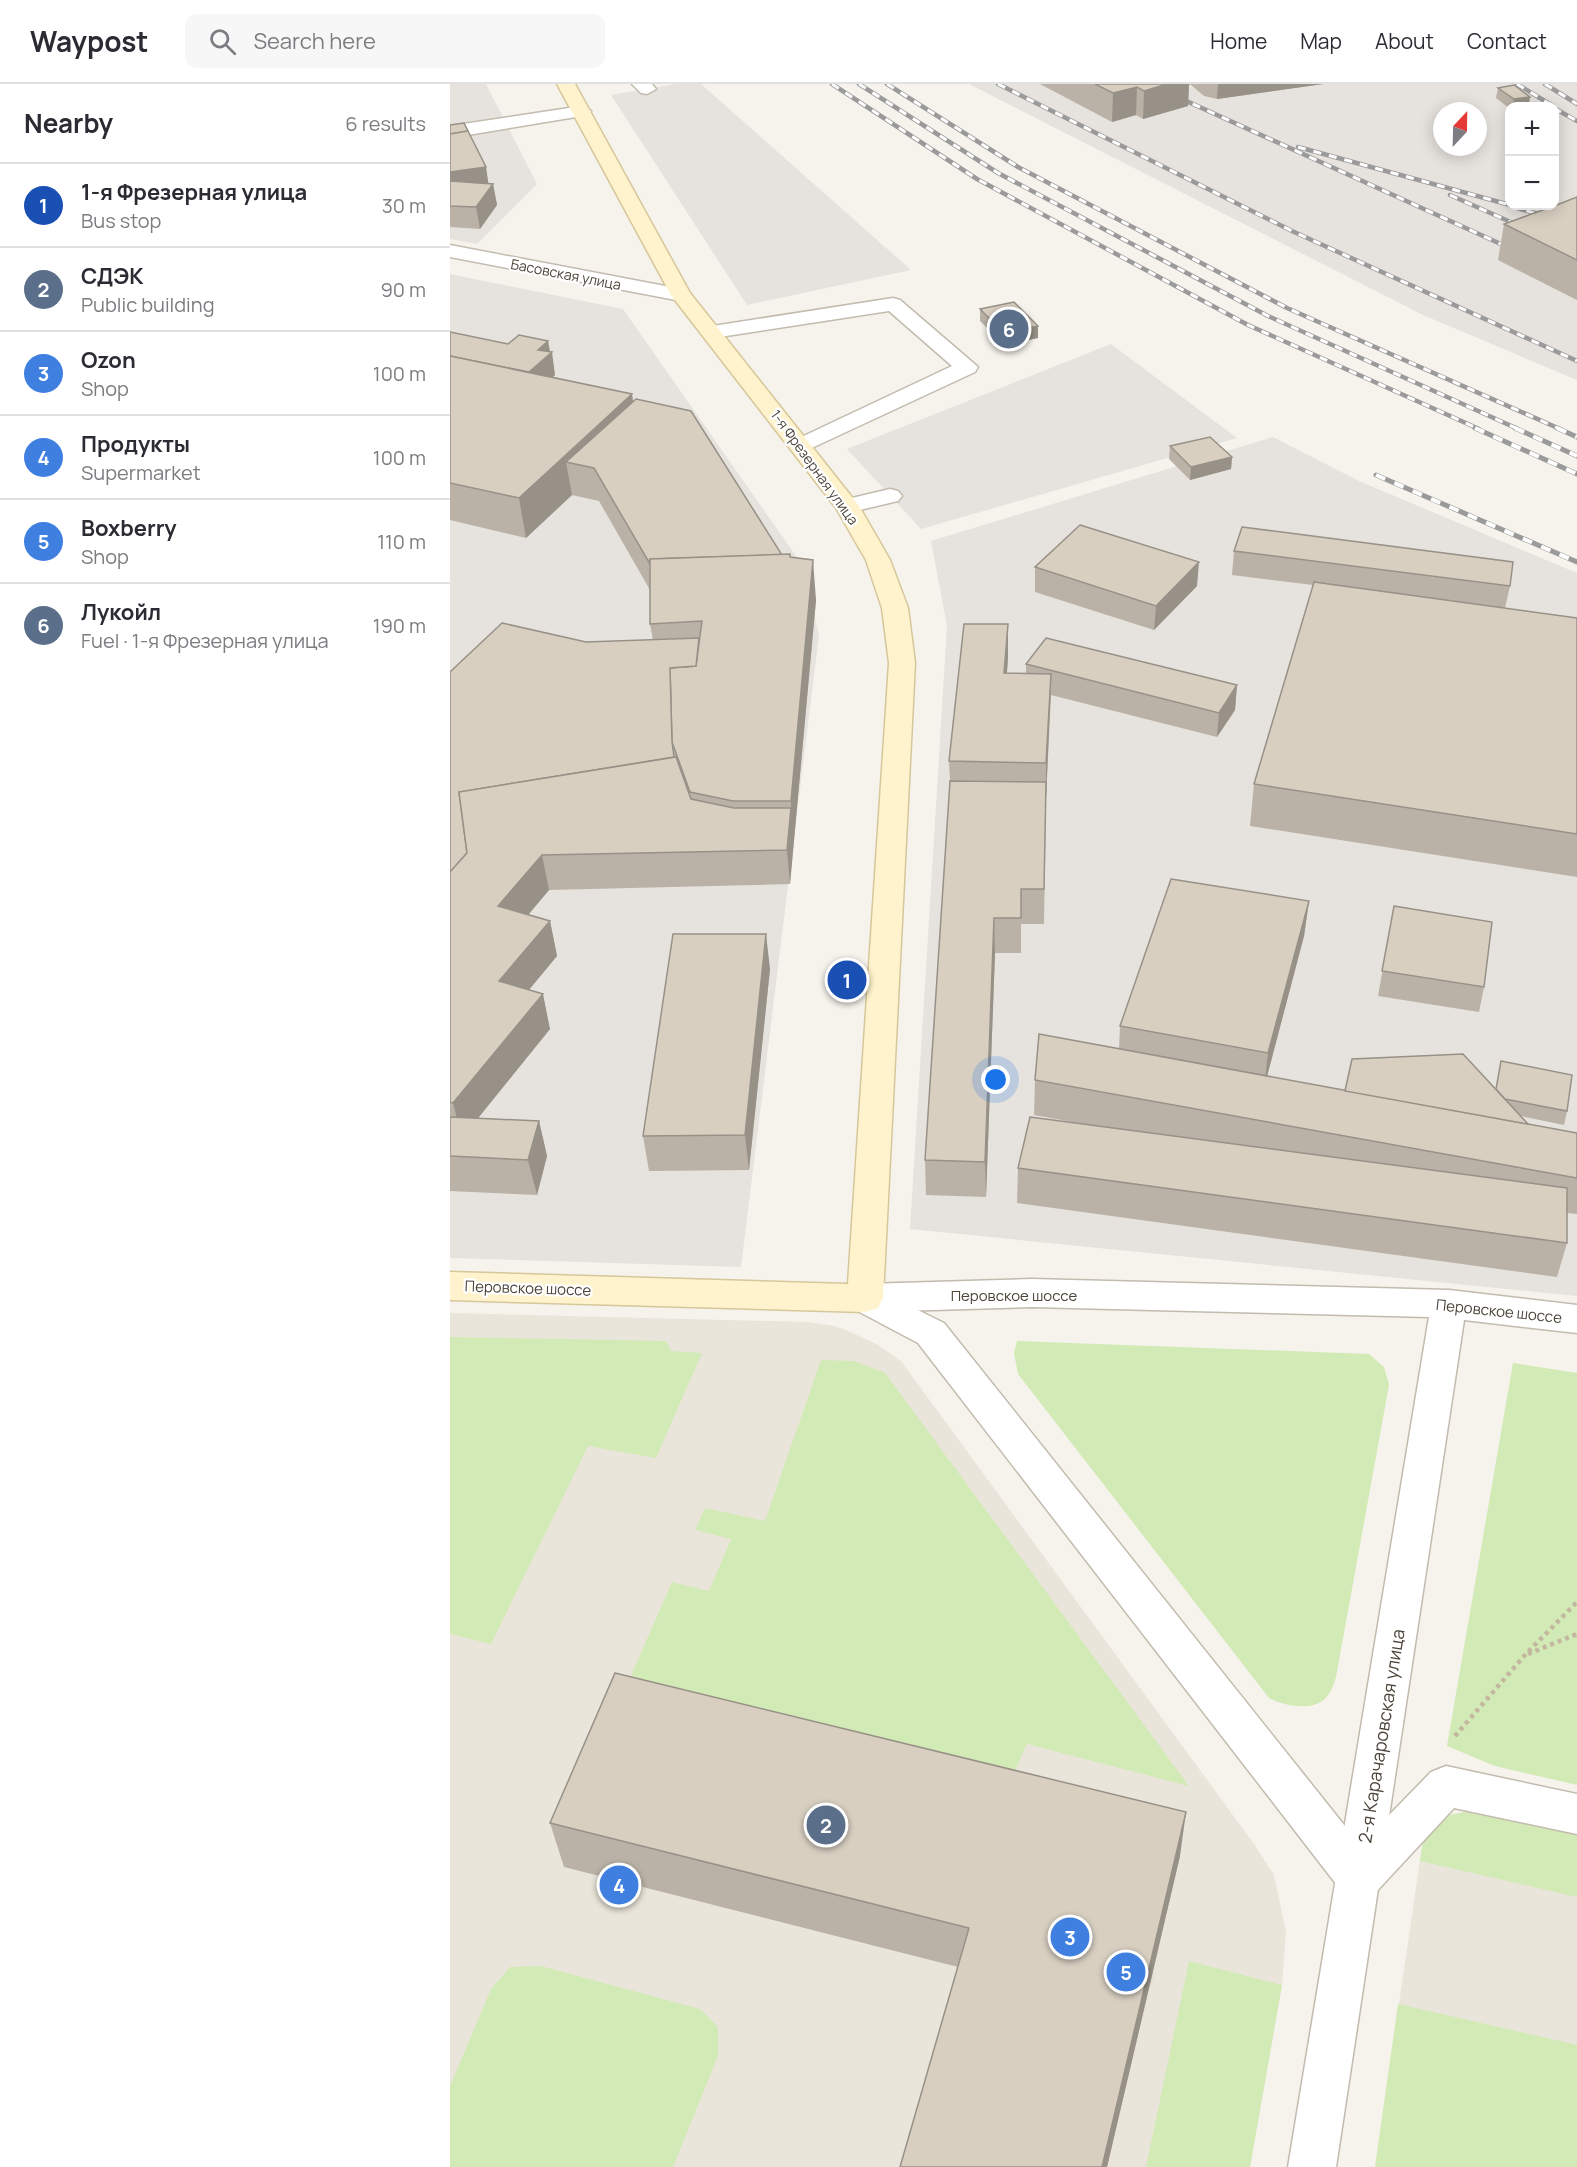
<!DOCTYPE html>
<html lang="en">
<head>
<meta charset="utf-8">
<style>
  body { margin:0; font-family:Manrope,sans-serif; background:#f7f7f7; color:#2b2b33 }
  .controls { position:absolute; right:18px; top:18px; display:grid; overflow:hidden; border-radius:12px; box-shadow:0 3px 15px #0003 }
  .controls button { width:54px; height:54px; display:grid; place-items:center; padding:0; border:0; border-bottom:2px solid #e1e1e2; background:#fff; color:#2b2b33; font:30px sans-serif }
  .compass { position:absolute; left:983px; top:18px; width:54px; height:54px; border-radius:50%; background:#fff; box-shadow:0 3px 15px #0003; rotate:22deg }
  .you { position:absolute; left:546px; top:996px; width:21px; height:21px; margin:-15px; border:4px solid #fff; border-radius:50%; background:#1a73e8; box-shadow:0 0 0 9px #1a73e833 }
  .badge { display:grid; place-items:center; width:39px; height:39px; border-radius:50%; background:#fc3f1d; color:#fff; font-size:20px; font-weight:700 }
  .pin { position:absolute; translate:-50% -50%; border:3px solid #fff; box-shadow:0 2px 6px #0006 }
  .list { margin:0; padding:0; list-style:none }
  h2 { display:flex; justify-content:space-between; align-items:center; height:78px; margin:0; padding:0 24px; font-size:26px }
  h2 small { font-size:20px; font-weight:400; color:#7c7c81 }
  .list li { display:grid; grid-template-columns:39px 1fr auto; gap:18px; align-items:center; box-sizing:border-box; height:84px; padding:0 24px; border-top:2px solid #e1e1e2 }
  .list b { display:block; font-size:22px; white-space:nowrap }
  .list p { margin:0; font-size:20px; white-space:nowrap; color:#7c7c81 }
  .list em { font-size:20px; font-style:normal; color:#7c7c81 }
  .icon { flex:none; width:33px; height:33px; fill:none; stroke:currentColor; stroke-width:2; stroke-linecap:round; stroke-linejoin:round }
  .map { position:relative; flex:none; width:1127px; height:2083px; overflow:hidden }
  header { display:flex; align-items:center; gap:36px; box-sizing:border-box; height:84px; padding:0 30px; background:#fff; border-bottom:2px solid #e1e1e2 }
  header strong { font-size:28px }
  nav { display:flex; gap:33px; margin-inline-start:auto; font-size:21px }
  .search { width:420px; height:54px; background:#f7f7f7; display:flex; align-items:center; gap:15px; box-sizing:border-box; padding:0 21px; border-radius:12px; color:#7c7c81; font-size:22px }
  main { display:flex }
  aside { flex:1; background:#fff }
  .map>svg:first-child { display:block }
  .residential { fill:#eae5da }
  .industrial { fill:#e6e2dd; fill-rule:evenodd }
  .green { fill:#d2eab5 }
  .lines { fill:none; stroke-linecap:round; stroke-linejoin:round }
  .lane-casing { stroke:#c2bbae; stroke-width:3 }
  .street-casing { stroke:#c2bbae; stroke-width:3 }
  .secondary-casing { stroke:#d6c79b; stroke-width:3 }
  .path { stroke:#c4b79f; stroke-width:4.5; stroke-dasharray:4 4; stroke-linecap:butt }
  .lane { fill:#fff; fill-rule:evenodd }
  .street { fill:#fff; fill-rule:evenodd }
  .secondary { fill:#fff3cd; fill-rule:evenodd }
  .rail-far1-casing { stroke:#9a9a9a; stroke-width:4.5 }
  .rail-casing { stroke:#9a9a9a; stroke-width:5 }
  .rail-far1 { stroke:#fff; stroke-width:3; stroke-dasharray:8; stroke-linecap:butt }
  .rail { stroke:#fff; stroke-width:4; stroke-dasharray:10; stroke-linecap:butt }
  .wall { fill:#bab2a6 }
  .shaded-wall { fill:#979187 }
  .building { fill:#d8cfc1; stroke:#979187; stroke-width:1.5 }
  .labels { text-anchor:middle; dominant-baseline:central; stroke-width:4.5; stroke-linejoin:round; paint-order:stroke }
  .far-street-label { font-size:14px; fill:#4b4439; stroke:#fff }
  .street-label { font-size:15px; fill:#4b4439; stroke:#fff }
  .near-street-label { font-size:18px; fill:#4b4439; stroke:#fff }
</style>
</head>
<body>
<header>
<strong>Waypost</strong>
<div class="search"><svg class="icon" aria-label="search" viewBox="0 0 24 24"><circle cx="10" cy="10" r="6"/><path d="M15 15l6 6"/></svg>Search here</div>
<nav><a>Home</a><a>Map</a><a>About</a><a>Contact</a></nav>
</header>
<main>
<aside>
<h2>Nearby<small>6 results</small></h2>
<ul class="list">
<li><span class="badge" style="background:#1a4fb4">1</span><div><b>1-я Фрезерная улица</b><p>Bus stop</p></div><em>30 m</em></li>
<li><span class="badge" style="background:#5c6f8a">2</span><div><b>СДЭК</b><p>Public building</p></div><em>90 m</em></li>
<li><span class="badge" style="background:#3f7fe0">3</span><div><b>Ozon</b><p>Shop</p></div><em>100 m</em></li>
<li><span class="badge" style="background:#3f7fe0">4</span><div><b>Продукты</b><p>Supermarket</p></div><em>100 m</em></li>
<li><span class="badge" style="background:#3f7fe0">5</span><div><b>Boxberry</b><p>Shop</p></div><em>110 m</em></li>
<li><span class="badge" style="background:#5c6f8a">6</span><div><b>Лукойл</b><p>Fuel · 1-я Фрезерная улица</p></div><em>190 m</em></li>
</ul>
</aside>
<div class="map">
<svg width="1127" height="2083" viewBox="0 0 1127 2083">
  <rect width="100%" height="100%" fill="#f6f3ec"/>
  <g class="residential">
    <polygon points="0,1229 358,1238 385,1242 405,1250 428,1261 451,1277 804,1760 824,1791 836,1848 832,1901 800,2083 0,2083"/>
    <polygon points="1014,1728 1127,1750 1127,2083 925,2083 973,1756"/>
  </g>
  <g class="industrial">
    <polygon points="0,0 36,0 87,100 27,160 0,155"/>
    <polygon points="226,0 251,0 461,186 297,221 161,11"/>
    <path d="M519,0H1127V296L973,231ZM1060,22H1104V122H1060ZM992,27H1028V63H992Z"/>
    <polygon points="0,190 173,225 353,482 369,551 291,1183 0,1174"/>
    <polygon points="661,260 787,354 471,445 397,365"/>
    <polygon points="823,353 909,397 1127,489 1127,1212 460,1145 497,542 481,457"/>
  </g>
  <g class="green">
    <polygon points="0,1253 216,1257 221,1267 252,1269 206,1374 138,1362 41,1560 0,1550"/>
    <path d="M567,1257L919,1270L934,1283L939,1301L886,1593C884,1599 882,1606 878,1611C866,1629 834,1622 819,1614L568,1290L564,1269Z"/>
    <polygon points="371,1276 404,1277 435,1289 739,1702 577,1660 560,1697 179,1596 222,1498 259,1507 281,1455 245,1446 255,1424 315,1437"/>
    <polygon points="1063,1279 1127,1289 1127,1701 1045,1682 997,1662"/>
    <polygon points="1014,1728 1127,1750 1127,1813 970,1777 973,1756 986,1734"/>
    <polygon points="739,1877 832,1901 800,2083 696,2083"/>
    <polygon points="91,1882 250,1925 268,1943 268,1972 223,2083 0,2083 0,2002 41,1905 60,1883"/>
    <polygon points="948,1920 1127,1961 1127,2083 925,2083"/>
  </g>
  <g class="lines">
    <defs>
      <g id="lane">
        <polygon points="182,0 202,0 206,5 197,10 191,9"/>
        <polygon points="132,22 141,27 138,31 0,54 0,42"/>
        <polygon points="443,214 450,216 528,283 525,288 351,369 343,367 339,362 343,357 502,282 439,227 263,254 255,253 252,248 255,243 263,242"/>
        <polygon points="440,405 448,407 452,412 448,417 397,429 389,427 385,422 389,417"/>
        <polygon points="415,1200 494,1239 910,1761 981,1688 996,1682 1127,1710 1127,1750 1004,1724 925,1809 909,1815 893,1809 468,1259 402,1224 397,1214 402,1204"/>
      </g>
      <g id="street">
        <polygon points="0,161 231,205 238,207 241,211 238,215 231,217 0,173"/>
        <polygon points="582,1195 999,1206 1127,1221 1127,1249 1014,1236 886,2083 838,2083 979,1233 582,1223 415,1228 402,1224 397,1214 402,1204 415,1200"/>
      </g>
      <polygon id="secondary" points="107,0 125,0 240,209 409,422 440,476 458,524 465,579 433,1214 428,1224 415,1228 0,1216 0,1188 398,1200 439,579 432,524 416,476 386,424 221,211"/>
    </defs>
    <use href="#lane" class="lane-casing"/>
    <use href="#street" class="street-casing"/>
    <use href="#secondary" class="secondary-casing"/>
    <g class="path">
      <polyline points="1078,1570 1127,1550"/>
      <polyline points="1005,1652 1075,1571 1127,1518"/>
    </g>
    <use href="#lane" class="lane"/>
    <use href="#street" class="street"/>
    <use href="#secondary" class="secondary"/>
    <defs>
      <g id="rail-far1">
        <polyline points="382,0 527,95 798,241 1029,345"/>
        <polyline points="409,0 548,89 818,232 1068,345"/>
        <polyline points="437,0 568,83 837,224 1110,345"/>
        <polyline points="548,0 842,147 1127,277"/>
        <polyline points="699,0 1064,166"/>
        <polyline points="1067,0 1103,22"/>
        <polyline points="1095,0 1127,20"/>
        <polyline points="1104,24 1127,37"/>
        <polyline points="848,63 1060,121"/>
        <polyline points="1000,111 1074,144"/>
        <polyline points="1061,122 1127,142"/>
      </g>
      <g id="rail">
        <polyline points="1025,344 1127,390"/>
        <polyline points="1065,344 1127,372"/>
        <polyline points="1107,344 1127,353"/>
        <polyline points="926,391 1127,478"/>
      </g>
    </defs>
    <use href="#rail-far1" class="rail-far1-casing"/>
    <use href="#rail" class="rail-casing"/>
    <use href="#rail-far1" class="rail-far1"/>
    <use href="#rail" class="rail"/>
  </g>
  <g class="wall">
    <polygon points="590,0 873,0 767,15 754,12 740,0 739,1 738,22 693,35 686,31 662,38"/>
    <polygon points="1048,4 1079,22 1059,22 1059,24 1046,14"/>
    <polygon points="0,41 36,83 38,99 43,100 47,121 30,145 0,143"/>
    <polygon points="1127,113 1127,216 1048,176 1054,140"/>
    <polygon points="530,225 588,242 588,254 554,261 530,237"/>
    <polygon points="0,248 58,260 98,257 105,291 103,293 183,317 332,471 340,473 366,516 340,800 99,806 78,831 100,837 107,872 79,906 100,945 28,1034 89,1037 97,1072 87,1111 0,1107 0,588 136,558 203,556 200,540 200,506 149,417 122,411 76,454 0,436"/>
    <polygon points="720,362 782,373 781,385 740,396 719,375"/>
    <polygon points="784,467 1060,502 1055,524 1127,534 1127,793 800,742 804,700 863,501 782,491"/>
    <polygon points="585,483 747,502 704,546 585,508"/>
    <polygon points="558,574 557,589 576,589 576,580 787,601 785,626 767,653 601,611 596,714 594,840 571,840 571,869 545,869 536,1113 476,1111 475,1076 500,697 499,677"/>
    <polygon points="859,817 854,852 817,992 895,1007 1046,1005 1051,977 1117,1027 1114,1041 1071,1032 1078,1040 1127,1049 1127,1130 1117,1129 1117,1159 1107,1193 567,1119 568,1084 628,1039 584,1031 585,996 669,965 670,942"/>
    <polygon points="944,822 1034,903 1029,928 928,912"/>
    <polygon points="320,885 299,1086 199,1087 193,1052"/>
    <polygon points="100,1739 730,1772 657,2083 450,2083 508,1883 114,1783"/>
  </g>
  <g class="shaded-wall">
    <polygon points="717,0 740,0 739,1 738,22 693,35 694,7"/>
    <polygon points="768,0 873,0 767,15"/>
    <polygon points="687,3 686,31 662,38 663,9"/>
    <polygon points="1080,13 1079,22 1062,22 1064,15"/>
    <polygon points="36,83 39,104 0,110 0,88"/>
    <polygon points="43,100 47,121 30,145 26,123"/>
    <polygon points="588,242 588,254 554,261 554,249"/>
    <polygon points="98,257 100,270 102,268 105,291 69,323 65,300 88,266"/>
    <polygon points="182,310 188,348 116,378 122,411 76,454 69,414"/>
    <polygon points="782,373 781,385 740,396 741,383"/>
    <polygon points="363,476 366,516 340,800 337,766 341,724 341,717"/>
    <polygon points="749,478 747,502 704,546 706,522"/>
    <polygon points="558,540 558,574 554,623 554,589"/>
    <polygon points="601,590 600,624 596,714 596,679"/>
    <polygon points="787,601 785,626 767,653 769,629"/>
    <polygon points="92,771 99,806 56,857 48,822"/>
    <polygon points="859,817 854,852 814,1004 818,969"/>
    <polygon points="544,834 545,869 536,1113 535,1078"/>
    <polygon points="100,837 107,872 57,932 49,897"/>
    <polygon points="316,850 320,885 299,1086 295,1051"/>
    <polygon points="93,910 100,945 12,1054 3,1019"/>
    <polygon points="89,1037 97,1072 87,1111 78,1076"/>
    <polygon points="736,1728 730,1772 657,2083 652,2083"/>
  </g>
  <g class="building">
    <polygon points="645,0 717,0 694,7 687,3 663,9"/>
    <polygon points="1064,1 1080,13 1064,15 1048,4"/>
    <polygon points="14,39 18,47 0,50 0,41"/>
    <polygon points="18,47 36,83 0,88 0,50"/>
    <polygon points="0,97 43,100 26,123 0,122"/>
    <polygon points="1127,113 1127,176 1054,140 1104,122"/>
    <polygon points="564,218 588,242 554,249 530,225"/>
    <polygon points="0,248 58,260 69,251 98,257 88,266 102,268 79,288 0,272"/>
    <polygon points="0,272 182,310 69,414 0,399"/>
    <polygon points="186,315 241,327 332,471 200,475 200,480 144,384 116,378"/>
    <polygon points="760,353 782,373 741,383 720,362"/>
    <polygon points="630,441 749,478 706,522 585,483"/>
    <polygon points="792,443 1063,478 1060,502 784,467"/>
    <polygon points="340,470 340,473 363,476 341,717 283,717 240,708 222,658 220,584 246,582 252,537 200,540 200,475"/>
    <polygon points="864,498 1127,534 1127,750 804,700"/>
    <polygon points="52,539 136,558 249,554 246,582 220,584 222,658 224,673 9,708 17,769 0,788 0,588"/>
    <polygon points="514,540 558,540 554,589 601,590 596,679 499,677"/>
    <polygon points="596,554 787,601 769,629 576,580"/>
    <polygon points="226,673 241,715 284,724 341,724 337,766 92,771 48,822 100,837 49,897 93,910 3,1019 0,1018 0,788 17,769 9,708"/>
    <polygon points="500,697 596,698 594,805 571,805 571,834 544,834 535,1078 475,1076"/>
    <polygon points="721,795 859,817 818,969 670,942"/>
    <polygon points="944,822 1042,838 1034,903 932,887"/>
    <polygon points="223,850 316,850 295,1051 193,1052"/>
    <polygon points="589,950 1127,1049 1127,1094 585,996"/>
    <polygon points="1013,970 1078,1040 895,1007 902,975"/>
    <polygon points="1051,977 1122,991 1117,1027 1055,1015 1046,1005"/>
    <polygon points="0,1033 89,1037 78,1076 0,1072"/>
    <polygon points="580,1033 1117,1104 1117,1159 568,1084"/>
    <polygon points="165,1589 736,1728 652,2083 450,2083 519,1844 100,1739"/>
  </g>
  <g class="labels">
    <g class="far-street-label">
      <text transform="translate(116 190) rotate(11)">Басовская улица</text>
      <text transform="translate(365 383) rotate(54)">1-я Фрезерная улица</text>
    </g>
    <g class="street-label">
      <text transform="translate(78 1204) rotate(2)">Перовское шоссе</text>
      <text x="564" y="1211">Перовское шоссе</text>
      <text transform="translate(1049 1227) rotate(6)">Перовское шоссе</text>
    </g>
    <g class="near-street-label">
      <text transform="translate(931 1652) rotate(-81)">2-я Карачаровская улица</text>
    </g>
  </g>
</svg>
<div class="controls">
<button>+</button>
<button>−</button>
</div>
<svg class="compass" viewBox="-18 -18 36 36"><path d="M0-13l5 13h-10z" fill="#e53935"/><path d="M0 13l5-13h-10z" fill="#7c7c81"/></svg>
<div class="you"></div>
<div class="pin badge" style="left:397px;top:896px;background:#1a4fb4">1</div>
<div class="pin badge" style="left:376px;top:1741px;background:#5c6f8a">2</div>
<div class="pin badge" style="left:620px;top:1853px;background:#3f7fe0">3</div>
<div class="pin badge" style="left:169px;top:1801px;background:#3f7fe0">4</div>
<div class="pin badge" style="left:676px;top:1888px;background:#3f7fe0">5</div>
<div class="pin badge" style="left:559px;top:245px;background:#5c6f8a">6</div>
</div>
</main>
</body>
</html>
